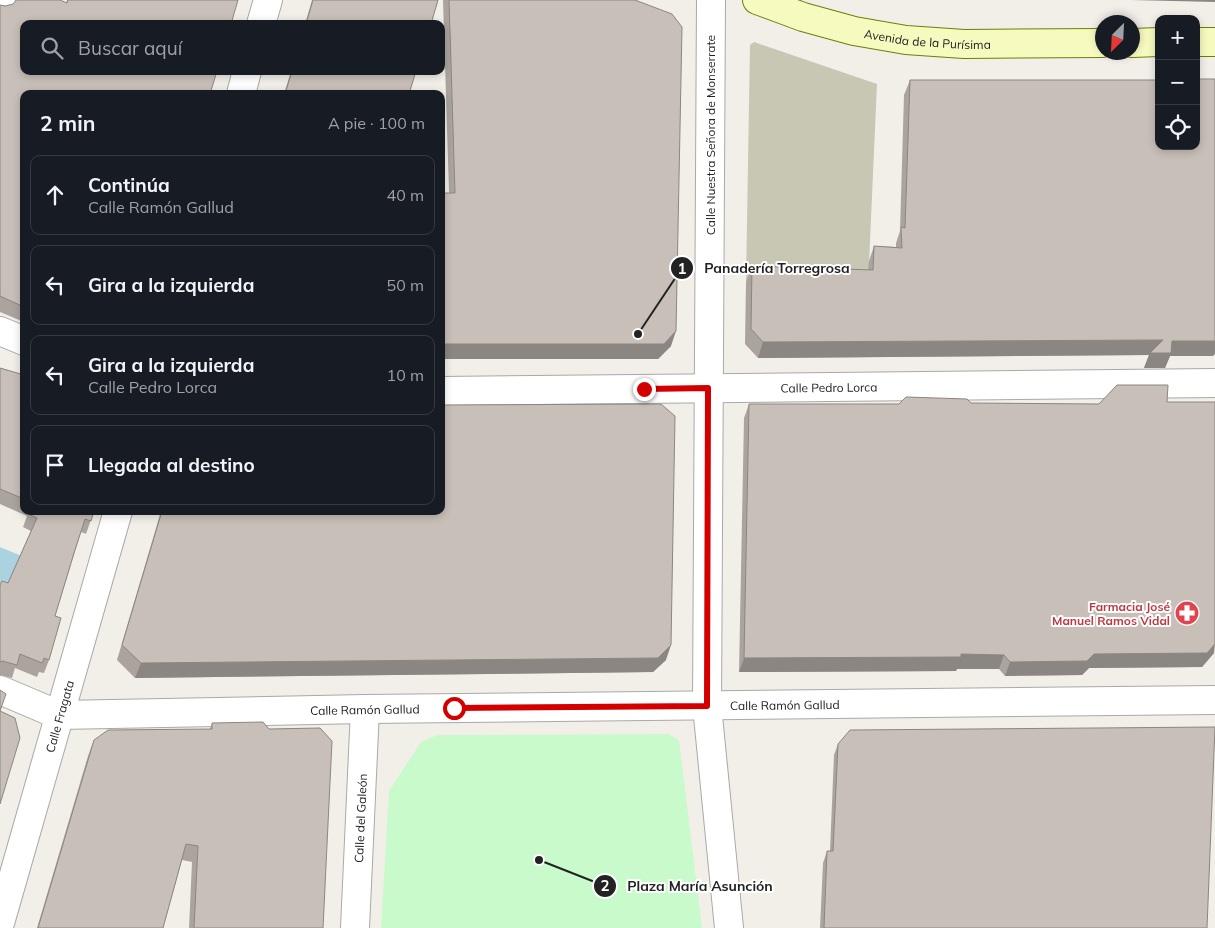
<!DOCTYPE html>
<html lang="es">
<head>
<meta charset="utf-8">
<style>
  body { margin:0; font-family:Mulish,sans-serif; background:#20242c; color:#f1f3f6 }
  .controls { position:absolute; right:15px; top:15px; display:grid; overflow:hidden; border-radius:10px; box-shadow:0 2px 8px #0003 }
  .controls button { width:45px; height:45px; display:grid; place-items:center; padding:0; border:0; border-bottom:1px solid #363941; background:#171b24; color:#f1f3f6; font:25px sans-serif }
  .compass { position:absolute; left:1095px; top:15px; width:45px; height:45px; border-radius:50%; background:#171b24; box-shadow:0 2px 8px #0003; rotate:204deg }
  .stop { position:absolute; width:15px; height:15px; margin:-11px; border:4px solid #d40000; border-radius:50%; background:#fff }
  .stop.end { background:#d40000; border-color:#fff; box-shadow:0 1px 5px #0008 }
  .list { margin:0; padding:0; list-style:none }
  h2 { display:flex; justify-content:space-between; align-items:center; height:65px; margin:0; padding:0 20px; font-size:21px }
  h2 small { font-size:16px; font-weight:400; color:#9ea1a6 }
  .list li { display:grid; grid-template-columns:32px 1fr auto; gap:15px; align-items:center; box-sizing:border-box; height:80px; margin:0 10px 10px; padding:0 10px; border:1px solid #363941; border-radius:10px }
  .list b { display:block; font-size:19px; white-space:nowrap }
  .list p { margin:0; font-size:16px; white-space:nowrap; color:#9ea1a6 }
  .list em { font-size:16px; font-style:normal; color:#9ea1a6 }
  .icon { flex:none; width:28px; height:28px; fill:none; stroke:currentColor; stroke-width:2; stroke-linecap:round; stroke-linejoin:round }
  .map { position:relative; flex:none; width:1215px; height:928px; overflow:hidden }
  .search { position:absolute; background:#171b24; box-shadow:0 2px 8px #0003; left:20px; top:20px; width:425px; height:55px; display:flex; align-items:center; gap:12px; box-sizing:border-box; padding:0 18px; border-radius:10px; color:#9ea1a6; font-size:19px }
  .panel { position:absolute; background:#171b24; box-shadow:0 2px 8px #0003; left:20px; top:90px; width:425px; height:425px; border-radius:10px }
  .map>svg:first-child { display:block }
  .construction { fill:#c7c7b4 }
  .park { fill:#c8facc }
  .water { fill:#aad3df }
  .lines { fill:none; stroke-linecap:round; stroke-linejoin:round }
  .street-casing { stroke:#a9a9a9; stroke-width:30 }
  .secondary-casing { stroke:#707d05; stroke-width:30 }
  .street { stroke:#fff; stroke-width:28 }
  .secondary { stroke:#f7fabf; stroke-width:28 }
  .wall { fill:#aba49e }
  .shaded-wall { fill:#8b8681 }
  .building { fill:#c7bfb8; stroke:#8b8681 }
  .route { stroke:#d40000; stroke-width:6 }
  .labels { text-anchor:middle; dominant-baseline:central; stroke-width:4; stroke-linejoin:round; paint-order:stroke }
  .street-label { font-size:12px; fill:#222; stroke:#fff }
  .health-label { font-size:12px; font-weight:bold; fill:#be3a42; stroke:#fff; text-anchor:end }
  .leader { fill:none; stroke:#222; stroke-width:2 }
  .callout-dot { fill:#222; stroke:#fff; stroke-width:2 }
  .mark-label { font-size:15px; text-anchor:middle; font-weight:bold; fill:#fff }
  .callout-label { font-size:14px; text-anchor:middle; font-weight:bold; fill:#222; stroke:#fff; stroke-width:4; stroke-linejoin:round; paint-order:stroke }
</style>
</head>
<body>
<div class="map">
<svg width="1215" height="928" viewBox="0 0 1215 928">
  <rect width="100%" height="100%" fill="#f2efe9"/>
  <polygon class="construction" points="754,42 877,84 868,286 746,282 750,45"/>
  <polygon class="park" points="668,734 679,740 702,928 381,928 389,791 421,742 437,735"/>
  <polygon class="water" points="0,547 29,559 16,591 0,585"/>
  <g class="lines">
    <defs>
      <g id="street">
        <polyline points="711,0 707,706 729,928"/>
        <polyline points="0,4 2,0"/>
        <polyline points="261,24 268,0"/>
        <polyline points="241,94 247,71"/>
        <polyline points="0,331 24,341"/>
        <path id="s1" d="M441,391L1215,383"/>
        <path id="s2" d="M0,690L59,715L365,709L1215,700"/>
        <path id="s3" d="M0,923L118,511"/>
        <path id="s4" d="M355,928L365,709"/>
      </g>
      <g id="secondary">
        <path id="s5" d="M757,0L803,17L854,31L906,40L964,44L1102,43"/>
        <polyline points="1196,42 1215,42"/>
        <polyline points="1132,43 1159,42"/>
      </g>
    </defs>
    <use href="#street" class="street-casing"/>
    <use href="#secondary" class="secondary-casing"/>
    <use href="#street" class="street"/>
    <use href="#secondary" class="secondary"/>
  </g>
  <g class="wall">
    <polygon points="67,0 238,0 24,94 24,322 0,312 0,5 5,6 66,3"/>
    <polygon points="312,0 438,0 431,24 305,24"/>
    <polygon points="443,0 635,0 671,346 658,359 441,359 441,193 449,193"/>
    <polygon points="291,71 416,71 409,94 284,94"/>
    <polygon points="910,80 1213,356 1170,356 1165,368 1144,368 1149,355 758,358 745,344 746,282 752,266 868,270 869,261 874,246 896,247 896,243 900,231 904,95"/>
    <polygon points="0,368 24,375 24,511 94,511 86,534 81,532 55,616 49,660 44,673 39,672 37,677 15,668 12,678 0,675 0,585 8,583 31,531 23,527 27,516 0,504"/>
    <polygon points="1167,402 1214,653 1202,667 1089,668 1082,675 1005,676 999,669 957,669 956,671 739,672 744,418 749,404 1099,404"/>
    <polygon points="161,511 441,511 666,660 653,672 135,678 117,660"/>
    <polygon points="212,723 323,928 189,928 192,862 182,860 163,928 37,928 88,756 94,740 210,729"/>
    <polygon points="838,744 1207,928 820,928 823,863 827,851 830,851 834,755"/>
  </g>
  <g class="shaded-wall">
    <polygon points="1131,0 1215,0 1215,2"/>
    <polygon points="676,331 671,346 658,359 441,359 441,344"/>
    <polygon points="1163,340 1215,341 1215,354 1213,356 1170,356 1165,368 1144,368 1149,355 758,358 763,342"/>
    <polygon points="1215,644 1214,653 1202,667 1089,668 1082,675 1005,676 1010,662 1094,654"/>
    <polygon points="671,645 666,660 653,672 135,678 141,663"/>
    <polygon points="961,654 1004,655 999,669 957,669 956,671 739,672 744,658"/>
  </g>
  <g class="building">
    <polygon points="16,0 60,0 67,3 68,0 238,0 231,24 24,24 24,71 217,71 210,94 24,94 24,307 0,296 0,5 5,6 13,4"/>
    <polygon points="313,0 438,0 431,24 306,24"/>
    <polygon points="449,0 635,0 672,14 682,27 676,331 664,344 441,344 441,193 455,193"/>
    <polygon points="292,71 416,71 409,94 285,94"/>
    <polygon points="1196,79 1215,79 1215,341 1172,341 1171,353 1150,353 1163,340 763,342 751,329 752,266 873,270 874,246 902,248 901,227 905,228 910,80 1159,80 1159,146 1196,146"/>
    <polygon points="0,368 24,375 24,499 0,489"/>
    <polygon points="1117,385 1168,385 1167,402 1215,402 1215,644 1207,653 1094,654 1087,661 1010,662 1004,655 961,654 961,657 744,658 749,404 899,404 906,397 967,399 971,403 1099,404"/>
    <polygon points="661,404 675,416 671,645 658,658 141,663 122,645 162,511 441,511 441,405"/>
    <polygon points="29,511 94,511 91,521 85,519 74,553 55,616 61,618 49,660 44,658 42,663 20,654 17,665 2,661 0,662 0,585 2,581 8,583 37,518 28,514"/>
    <polygon points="0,690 6,694 0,711 15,718 20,738 0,804"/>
    <polygon points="263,722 269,729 320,728 332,741 323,928 194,928 198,846 186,844 163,928 38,928 94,740 108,730 212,729 212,723"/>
    <polygon points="1215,727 1207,928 824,928 827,851 833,851 838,744 850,730"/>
  </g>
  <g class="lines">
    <polyline class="route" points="454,708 707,706 708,388 644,389"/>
  </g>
  <defs>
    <symbol id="pharmacy-disc" viewBox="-11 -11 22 22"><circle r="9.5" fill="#e0444e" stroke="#fff"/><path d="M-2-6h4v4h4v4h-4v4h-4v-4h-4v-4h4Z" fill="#fff"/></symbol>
  </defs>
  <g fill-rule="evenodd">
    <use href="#pharmacy-disc" x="1173" y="599" width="28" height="28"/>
  </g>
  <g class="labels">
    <g class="street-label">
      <text stroke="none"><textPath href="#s5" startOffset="176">Avenida de la Purísima</textPath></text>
      <text transform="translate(710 135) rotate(-90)">Calle Nuestra Señora de Monserrate</text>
      <text stroke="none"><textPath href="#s1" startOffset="388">Calle Pedro Lorca</textPath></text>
      <text stroke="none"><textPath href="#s2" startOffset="790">Calle Ramón Gallud</textPath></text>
      <text stroke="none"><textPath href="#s2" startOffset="370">Calle Ramón Gallud</textPath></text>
      <text stroke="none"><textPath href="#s3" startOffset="215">Calle Fragata</textPath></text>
      <text stroke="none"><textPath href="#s4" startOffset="110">Calle del Galeón</textPath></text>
    </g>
    <g class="health-label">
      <text x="1170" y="606">Farmacia José<tspan x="1170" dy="14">Manuel Ramos Vidal</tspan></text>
    </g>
  </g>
  <path class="leader" d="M638 334L682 268M539 860L605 886"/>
  <g class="callout-dot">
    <circle cx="638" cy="334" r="5"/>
    <circle cx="539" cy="860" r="5"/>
    <circle cx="682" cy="268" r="12"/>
    <circle cx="605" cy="886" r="12"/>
  </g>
  <g class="mark-label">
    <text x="682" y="274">1</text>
    <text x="605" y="891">2</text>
  </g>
  <g class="callout-label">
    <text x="777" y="273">Panadería Torregrosa</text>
    <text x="700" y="891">Plaza María Asunción</text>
  </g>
</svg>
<div class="controls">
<button>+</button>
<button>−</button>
<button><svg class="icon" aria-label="locate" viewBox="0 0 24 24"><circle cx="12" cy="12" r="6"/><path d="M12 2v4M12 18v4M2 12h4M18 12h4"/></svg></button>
</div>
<svg class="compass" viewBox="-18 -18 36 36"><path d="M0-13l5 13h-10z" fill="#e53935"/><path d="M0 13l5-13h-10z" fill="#9ea1a6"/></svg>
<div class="stop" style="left:454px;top:708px"></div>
<div class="stop end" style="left:644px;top:389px"></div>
<div class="search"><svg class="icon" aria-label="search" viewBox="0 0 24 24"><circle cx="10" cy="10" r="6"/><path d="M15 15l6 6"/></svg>Buscar aquí</div>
<section class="panel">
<h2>2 min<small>A pie · 100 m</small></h2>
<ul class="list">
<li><svg class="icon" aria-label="ahead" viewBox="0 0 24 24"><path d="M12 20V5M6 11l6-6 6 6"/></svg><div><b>Continúa</b><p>Calle Ramón Gallud</p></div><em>40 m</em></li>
<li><svg class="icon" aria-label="left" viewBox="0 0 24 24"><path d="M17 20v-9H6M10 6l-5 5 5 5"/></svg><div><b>Gira a la izquierda</b></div><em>50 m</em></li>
<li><svg class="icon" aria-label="left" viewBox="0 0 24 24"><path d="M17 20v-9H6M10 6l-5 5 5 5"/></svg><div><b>Gira a la izquierda</b><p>Calle Pedro Lorca</p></div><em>10 m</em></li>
<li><svg class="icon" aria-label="arrive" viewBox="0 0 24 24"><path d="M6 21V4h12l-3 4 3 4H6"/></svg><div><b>Llegada al destino</b></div></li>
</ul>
</section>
</div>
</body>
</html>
